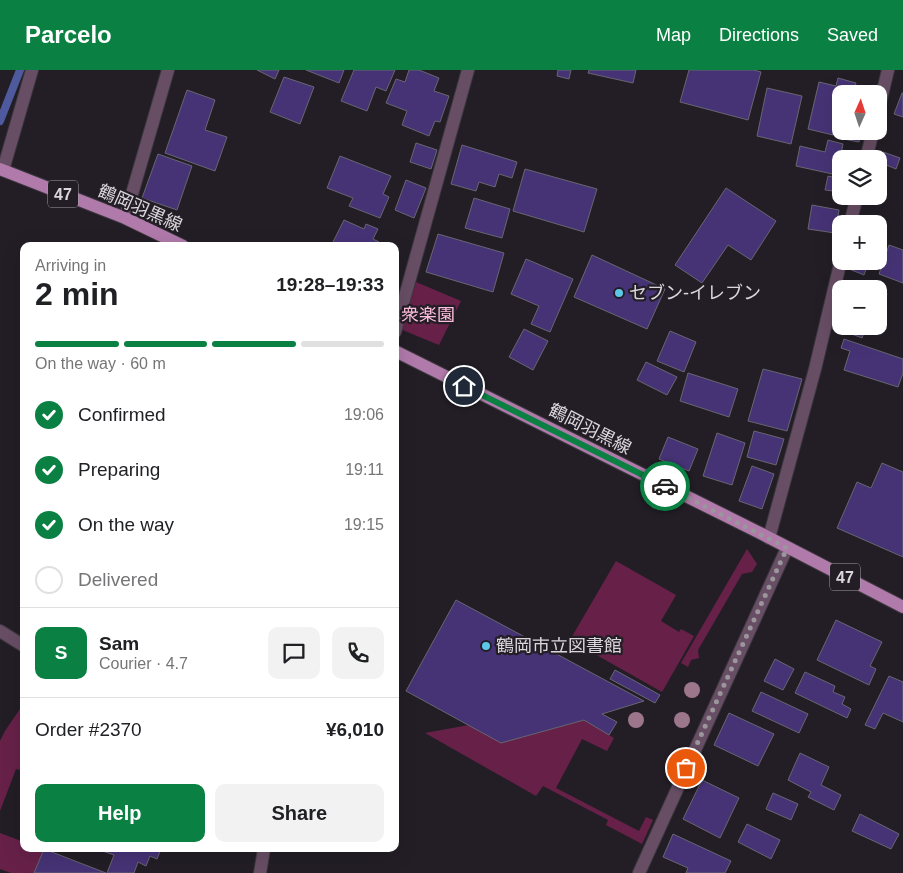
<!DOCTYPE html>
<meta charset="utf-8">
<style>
body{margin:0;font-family:Helvetica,"Noto Sans JP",sans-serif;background:#f2f2f2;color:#202124;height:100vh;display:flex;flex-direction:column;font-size:19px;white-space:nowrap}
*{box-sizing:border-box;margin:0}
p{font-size:16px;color:#757577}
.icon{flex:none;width:28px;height:28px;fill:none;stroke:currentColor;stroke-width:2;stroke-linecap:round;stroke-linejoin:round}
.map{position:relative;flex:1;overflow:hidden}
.sheet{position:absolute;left:20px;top:172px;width:379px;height:610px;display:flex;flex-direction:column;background:#fff;border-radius:10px;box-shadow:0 5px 20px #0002}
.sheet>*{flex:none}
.needle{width:32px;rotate:3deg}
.buttons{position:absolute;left:832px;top:15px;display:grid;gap:10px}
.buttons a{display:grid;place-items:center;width:55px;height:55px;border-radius:10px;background:#fff;box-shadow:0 5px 20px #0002;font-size:25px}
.pin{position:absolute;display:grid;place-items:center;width:42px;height:42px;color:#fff;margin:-21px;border:2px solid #fff;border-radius:50%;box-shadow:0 1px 5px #0007}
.courier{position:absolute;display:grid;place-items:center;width:50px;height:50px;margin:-25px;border:4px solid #0b8043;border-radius:50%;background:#fff;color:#222;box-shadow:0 1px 6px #0007}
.summary em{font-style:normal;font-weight:800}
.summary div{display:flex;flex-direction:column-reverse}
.summary{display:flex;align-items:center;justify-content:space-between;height:85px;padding:0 15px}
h1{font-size:32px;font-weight:800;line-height:38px}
.bar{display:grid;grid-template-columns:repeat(4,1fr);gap:8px 5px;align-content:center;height:60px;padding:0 15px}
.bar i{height:6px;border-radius:4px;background:#e0e0e0}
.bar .on{background:#0b8043}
.bar p{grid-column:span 4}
.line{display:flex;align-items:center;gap:12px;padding:0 15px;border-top:1px solid #e0e0e0}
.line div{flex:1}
.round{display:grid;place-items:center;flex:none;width:52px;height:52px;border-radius:10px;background:#f2f2f2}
ol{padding:0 15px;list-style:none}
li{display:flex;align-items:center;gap:15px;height:55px}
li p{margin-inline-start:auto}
li .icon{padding:5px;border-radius:50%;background:#0b8043;color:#fff;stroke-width:4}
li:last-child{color:#757577}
li i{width:28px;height:28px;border:2px solid #e0e0e0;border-radius:50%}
.primary-button{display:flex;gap:10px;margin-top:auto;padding:10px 15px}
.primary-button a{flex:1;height:58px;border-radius:10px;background:#0b8043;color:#fff;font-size:20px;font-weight:800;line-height:58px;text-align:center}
.primary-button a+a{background:#f2f2f2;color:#202124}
header{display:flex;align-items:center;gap:30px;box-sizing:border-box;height:70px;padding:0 25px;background:#0b8043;color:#fff}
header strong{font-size:24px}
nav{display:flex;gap:28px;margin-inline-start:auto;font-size:18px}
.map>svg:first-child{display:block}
.green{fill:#672149}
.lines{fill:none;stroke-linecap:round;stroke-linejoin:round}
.stream{stroke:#4f599e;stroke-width:8}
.building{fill:#463376;stroke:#686671}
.minor-casing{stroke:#3d383f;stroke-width:14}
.primary-casing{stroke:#3d383f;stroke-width:14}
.minor{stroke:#684e65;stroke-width:12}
.primary{stroke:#b07aaa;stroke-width:12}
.tree{fill:#9c768b}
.done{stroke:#9a969c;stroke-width:5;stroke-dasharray:0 9}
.route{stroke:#0b8043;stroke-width:6}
.poi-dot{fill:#5dc7e8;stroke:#231e26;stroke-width:2}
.labels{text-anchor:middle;stroke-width:4.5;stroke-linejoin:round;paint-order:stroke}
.shield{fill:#231e26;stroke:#a39fa5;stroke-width:1}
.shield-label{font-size:16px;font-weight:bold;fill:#dad6dc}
.street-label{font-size:18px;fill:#dad6dc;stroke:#231e26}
.poi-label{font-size:18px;fill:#dad6dc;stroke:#231e26;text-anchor:start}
.park-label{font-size:18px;fill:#ffbedd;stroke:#231e26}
</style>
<header>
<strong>Parcelo</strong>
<nav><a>Map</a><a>Directions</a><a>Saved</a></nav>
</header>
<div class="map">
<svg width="903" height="803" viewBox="0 0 903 803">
<rect width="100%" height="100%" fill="#231e26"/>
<g class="green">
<polygon points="416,212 461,231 439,275 400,259"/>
<polygon points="747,479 757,494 752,502 742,504 698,580 699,588 691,590 688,597 681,593"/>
<polygon points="616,491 676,525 661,551 679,562 681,559 694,566 662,622 570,570"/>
<polygon points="24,633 24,701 16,699 0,741 0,671 5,661"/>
<polygon points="584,650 614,668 607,681 582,669 556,718 639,761 646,747 653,750 642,774 606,755 608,750 543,716 536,726 425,663 469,655 501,673"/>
<polygon points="0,763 24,772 24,779 44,779 34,803 11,803 0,799"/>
</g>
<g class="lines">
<polyline class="stream" points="0,51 20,0"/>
</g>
<g class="building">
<polygon points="257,0 279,0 275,9"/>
<polygon points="306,0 344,0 339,13"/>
<polygon points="354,0 395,0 386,21 376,17 367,41 341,31"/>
<polygon points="409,0 419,0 439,8 434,21 449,26 440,52 435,51 429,66 402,55 407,41 386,33 396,9 405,12"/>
<polygon points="558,0 571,0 569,9 557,6"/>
<polygon points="589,0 636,0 633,13 588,3"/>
<polygon points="689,0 754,0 761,2 748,50 680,32"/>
<polygon points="284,7 314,17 300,54 270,42"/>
<polygon points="838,8 856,13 853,24 841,24 841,35 840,35 833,65 808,59 819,12 836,16"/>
<polygon points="767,18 802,26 791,74 757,66"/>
<polygon points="187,20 215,30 205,60 227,67 215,101 165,83"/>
<polygon points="902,23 903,23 903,47 894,44"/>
<polygon points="841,54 841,61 861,61 859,72 838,68"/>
<polygon points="828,70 843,74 837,105 796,96 800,76 825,82"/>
<polygon points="416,73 437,80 431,99 410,92"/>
<polygon points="462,75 517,92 512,108 499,104 495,117 479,112 476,121 451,114"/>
<polygon points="883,82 900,88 896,99 879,92"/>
<polygon points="158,84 192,96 177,140 142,128"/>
<polygon points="340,86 391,106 383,124 389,127 380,148 349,136 353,128 327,118"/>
<polygon points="525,99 597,119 584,162 513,141"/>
<polygon points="828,106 841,109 841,122 825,120"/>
<polygon points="406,110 426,118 414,148 395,140"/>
<polygon points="726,118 776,151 751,190 728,175 702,213 675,195"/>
<polygon points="474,128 510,139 502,168 465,158"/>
<polygon points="812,135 839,140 835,163 808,159"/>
<polygon points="344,150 364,159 366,154 378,159 373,169 379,172 377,176 331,176"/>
<polygon points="438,164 504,183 493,222 426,202"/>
<polygon points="889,175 903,180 903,213 879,204"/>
<polygon points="592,185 665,219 647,259 574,227"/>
<polygon points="526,189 573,209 550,262 531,254 539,236 511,224"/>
<polygon points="852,191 869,191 864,205 849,199"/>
<polygon points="879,222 887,224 883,235 879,233"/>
<polygon points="839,243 841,244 841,256 866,256 862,268 834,257"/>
<polygon points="524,259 548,271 533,300 509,287"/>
<polygon points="670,261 696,272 684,302 657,291"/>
<polygon points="844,269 903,289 903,303 898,317 844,300 850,281 841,278"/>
<polygon points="646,292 677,307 667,325 637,310"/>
<polygon points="763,299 802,309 787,361 748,351"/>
<polygon points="688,303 738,319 729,347 680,331"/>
<polygon points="754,361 784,369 776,395 747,387"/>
<polygon points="717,363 745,373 732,415 703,406"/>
<polygon points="668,367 698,379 689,401 659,389"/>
<polygon points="882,393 903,402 903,487 837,458 857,412 871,418"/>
<polygon points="752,396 774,404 762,439 739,431"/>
<polygon points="456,530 644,631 602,644 617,652 609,665 584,650 501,673 406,621"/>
<polygon points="836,550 882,572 870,596 876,599 869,615 817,590"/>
<polygon points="775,589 794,599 783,620 764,611"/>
<polygon points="615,600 660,625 655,633 610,609"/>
<polygon points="805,602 835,616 833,622 845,627 842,634 851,639 847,648 795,623"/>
<polygon points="889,606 903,612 903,652 883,643 875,659 865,655"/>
<polygon points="761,622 808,644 799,663 752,641"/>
<polygon points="729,643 774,664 758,696 714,675"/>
<polygon points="800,683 829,697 821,715 841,725 834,740 808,727 811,722 788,710"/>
<polygon points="702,710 739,728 720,768 683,749"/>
<polygon points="773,723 798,734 791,750 766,739"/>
<polygon points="860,744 899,764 891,779 852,761"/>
<polygon points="747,754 780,770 771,789 738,772"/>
<polygon points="673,764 731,791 725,803 686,803 688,798 663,787"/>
<polygon points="44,779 106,803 34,803"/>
<polygon points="97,779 161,779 157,789 150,786 146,796 138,792 134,803 107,803 114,785"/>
</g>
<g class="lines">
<defs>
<g id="minor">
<polyline points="879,37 888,0"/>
<polyline points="866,89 873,61"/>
<polyline points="3,100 32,0"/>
<polyline points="125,148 168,0"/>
<polyline points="850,154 857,126"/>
<polyline points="395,262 468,0"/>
<polyline points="769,468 815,299 841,190"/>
<polyline points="0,561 24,576"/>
<polyline points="260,803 264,779"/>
<polyline points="639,803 787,478"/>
</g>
<g id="primary">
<polyline points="0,99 125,148 183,176"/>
<polyline points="395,281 758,462 903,537"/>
</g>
</defs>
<use href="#minor" class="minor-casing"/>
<use href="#primary" class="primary-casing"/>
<use href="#minor" class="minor"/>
<use href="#primary" class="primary"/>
</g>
<g class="tree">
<circle cx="692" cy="620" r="8"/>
<circle cx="636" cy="650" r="8"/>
<circle cx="682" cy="650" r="8"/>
</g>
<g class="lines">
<polyline class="done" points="665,416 787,478 686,698"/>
<polyline class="route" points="464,316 665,416"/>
</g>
<g class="poi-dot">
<circle cx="619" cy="223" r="5"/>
<circle cx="486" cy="576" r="5"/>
</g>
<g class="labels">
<g class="shield">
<rect x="48" y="110.5" width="30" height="27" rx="4"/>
<rect x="830" y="493.5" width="30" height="27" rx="4"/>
</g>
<g class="shield-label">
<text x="63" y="130">47</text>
<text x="845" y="513">47</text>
</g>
<g class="street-label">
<text transform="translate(140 138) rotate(24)" y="6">鶴岡羽黒線</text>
<text transform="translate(590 359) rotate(27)" y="6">鶴岡羽黒線</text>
</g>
<g class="poi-label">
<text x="629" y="229">セブン-イレブン</text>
<text x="496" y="582">鶴岡市立図書館</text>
</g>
<g class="park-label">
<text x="428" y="251">衆楽園</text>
</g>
</g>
</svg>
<div class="buttons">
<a><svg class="needle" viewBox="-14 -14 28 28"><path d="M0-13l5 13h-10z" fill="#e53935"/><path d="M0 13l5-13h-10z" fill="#757577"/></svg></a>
<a><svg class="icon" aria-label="layers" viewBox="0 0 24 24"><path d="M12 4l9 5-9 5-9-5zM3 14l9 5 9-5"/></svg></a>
<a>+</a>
<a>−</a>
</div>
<div class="pin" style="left:686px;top:698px;background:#ea580c"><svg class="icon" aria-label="bag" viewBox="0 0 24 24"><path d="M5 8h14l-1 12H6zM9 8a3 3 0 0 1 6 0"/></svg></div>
<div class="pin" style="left:464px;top:316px;background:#1f2937"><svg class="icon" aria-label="home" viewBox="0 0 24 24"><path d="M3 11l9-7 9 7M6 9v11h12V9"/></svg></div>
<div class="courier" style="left:665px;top:416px"><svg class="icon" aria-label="car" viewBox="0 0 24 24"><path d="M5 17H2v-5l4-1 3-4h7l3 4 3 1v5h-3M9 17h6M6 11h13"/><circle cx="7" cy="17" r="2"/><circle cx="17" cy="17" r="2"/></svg></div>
<section class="sheet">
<div class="summary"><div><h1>2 min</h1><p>Arriving in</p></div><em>19:28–19:33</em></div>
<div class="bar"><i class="on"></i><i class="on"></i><i class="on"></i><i></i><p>On the way · 60 m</p></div>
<ol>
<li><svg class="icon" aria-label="check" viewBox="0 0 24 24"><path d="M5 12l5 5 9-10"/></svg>Confirmed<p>19:06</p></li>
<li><svg class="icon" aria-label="check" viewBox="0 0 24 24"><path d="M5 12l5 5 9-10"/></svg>Preparing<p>19:11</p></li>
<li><svg class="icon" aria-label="check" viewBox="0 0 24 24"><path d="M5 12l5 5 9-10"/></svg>On the way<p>19:15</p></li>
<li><i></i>Delivered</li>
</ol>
<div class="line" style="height:90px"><b class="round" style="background:#0b8043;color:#fff">S</b><div><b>Sam</b><p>Courier · 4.7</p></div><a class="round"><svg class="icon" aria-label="chat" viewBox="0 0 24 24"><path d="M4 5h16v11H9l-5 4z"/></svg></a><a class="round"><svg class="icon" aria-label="phone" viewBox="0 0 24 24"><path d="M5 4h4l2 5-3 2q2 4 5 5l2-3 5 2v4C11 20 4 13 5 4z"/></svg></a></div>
<div class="line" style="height:65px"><div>Order #2370</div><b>¥6,010</b></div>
<div class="primary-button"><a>Help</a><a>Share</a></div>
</section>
</div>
